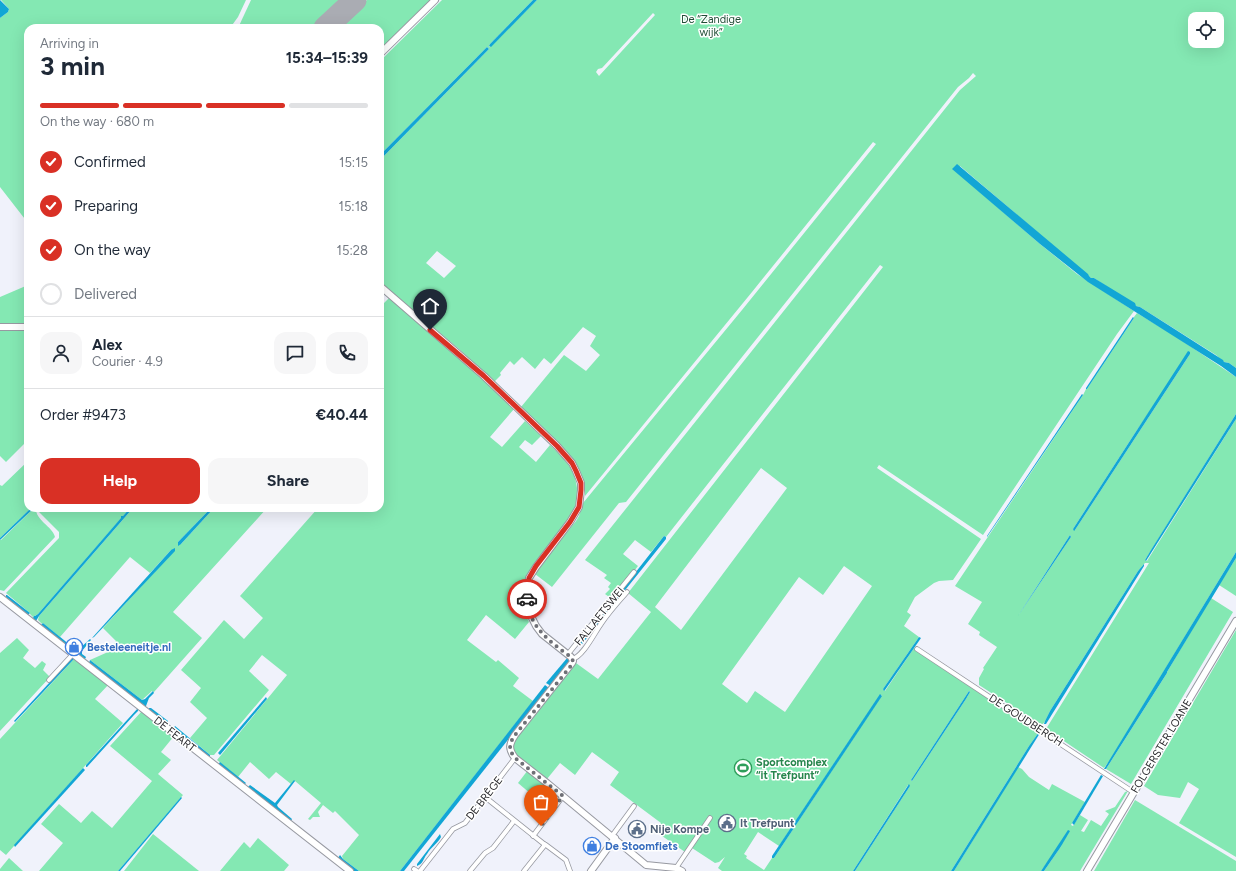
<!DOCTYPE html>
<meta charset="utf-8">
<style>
body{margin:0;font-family:Figtree,sans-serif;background:#f6f6f7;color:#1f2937;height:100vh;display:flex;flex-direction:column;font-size:15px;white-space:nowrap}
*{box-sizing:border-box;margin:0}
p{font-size:13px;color:#747a83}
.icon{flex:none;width:22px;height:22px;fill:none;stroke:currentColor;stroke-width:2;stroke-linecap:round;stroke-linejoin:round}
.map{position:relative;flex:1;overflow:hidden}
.details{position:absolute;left:24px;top:24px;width:360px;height:488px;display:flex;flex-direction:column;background:#fff;border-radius:12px;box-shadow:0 4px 16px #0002}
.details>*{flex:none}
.controls{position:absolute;left:1188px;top:12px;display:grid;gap:8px}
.controls a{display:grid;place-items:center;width:36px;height:36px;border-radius:8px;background:#fff;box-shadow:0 4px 16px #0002;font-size:20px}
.pin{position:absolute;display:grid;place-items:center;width:34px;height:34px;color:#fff;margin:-41px -17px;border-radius:50% 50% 50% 0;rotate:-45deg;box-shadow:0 0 4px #0007}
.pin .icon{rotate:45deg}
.courier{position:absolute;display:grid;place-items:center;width:40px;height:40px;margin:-20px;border:3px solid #d93025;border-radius:50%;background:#fff;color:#222;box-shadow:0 1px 5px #0007}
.headline em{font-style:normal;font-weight:700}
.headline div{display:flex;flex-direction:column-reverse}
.headline{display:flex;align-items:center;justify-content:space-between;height:68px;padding:0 16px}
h1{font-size:26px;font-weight:700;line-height:30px}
.bar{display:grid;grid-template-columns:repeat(4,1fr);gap:6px 4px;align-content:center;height:48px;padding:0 16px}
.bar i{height:5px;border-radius:3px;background:#e0e1e3}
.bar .active{background:#d93025}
.bar p{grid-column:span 4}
.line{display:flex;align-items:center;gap:10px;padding:0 16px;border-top:1px solid #e0e1e3}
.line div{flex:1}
.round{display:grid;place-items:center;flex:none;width:42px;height:42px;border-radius:12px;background:#f6f6f7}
ol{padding:0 16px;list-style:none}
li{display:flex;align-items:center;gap:12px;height:44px}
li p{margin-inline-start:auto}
li .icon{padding:4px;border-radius:50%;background:#d93025;color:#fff;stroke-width:4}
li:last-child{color:#747a83}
li i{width:22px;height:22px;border:2px solid #e0e1e3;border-radius:50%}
.cta{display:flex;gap:8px;margin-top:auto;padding:8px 16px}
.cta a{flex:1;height:46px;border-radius:12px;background:#d93025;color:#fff;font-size:16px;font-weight:700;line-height:46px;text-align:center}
.cta a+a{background:#f6f6f7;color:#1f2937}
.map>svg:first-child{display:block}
.green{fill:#84e8b3;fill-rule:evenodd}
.water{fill:#12a6d5}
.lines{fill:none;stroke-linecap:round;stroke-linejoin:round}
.runway{stroke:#aaacb3;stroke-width:23}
.street-casing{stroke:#9799a1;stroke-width:5.5}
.secondary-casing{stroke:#9799a1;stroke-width:8}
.street{stroke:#fff;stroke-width:4}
.secondary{stroke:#fff;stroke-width:6}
.done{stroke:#6f7076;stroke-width:4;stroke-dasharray:0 7.2}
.route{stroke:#d93025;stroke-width:5}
.labels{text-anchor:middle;stroke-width:3;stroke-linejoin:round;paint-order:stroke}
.park-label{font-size:11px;fill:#214e37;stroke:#fff}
.street-label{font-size:11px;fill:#2a2a2e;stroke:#fff}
.shop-label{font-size:11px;font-weight:bold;fill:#366cbe;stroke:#fff;text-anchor:start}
.leisure-label{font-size:11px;font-weight:bold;fill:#27864d;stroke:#fff;text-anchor:start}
.service-label{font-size:11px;font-weight:bold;fill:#4e5e75;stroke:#fff;text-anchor:start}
</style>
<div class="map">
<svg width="1236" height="871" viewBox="0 0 1236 871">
<rect width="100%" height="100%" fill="#f0f2fb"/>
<g class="green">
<polygon points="1,0 246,0 238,17 230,28 28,28 28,223 0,187 0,18 8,12 9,9"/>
<polygon points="251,0 345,0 315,28 238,28"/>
<polygon points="367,0 434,0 380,52 380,28 342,28 342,24"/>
<path d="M442,0h91l-43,44 -1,2 1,1 47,-47h699v368l-7,-5 -5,-1 -8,-7 -76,-48 -4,-1 -42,-28h-3l-131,-112 -1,8 81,70 37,30 57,37 -17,23 -134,201 -104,-70 -2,3 104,71 -28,41 -14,1 -5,2 -19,14 -8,15 4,3 -7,11 15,11 -36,52 2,2 29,-43 125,84 -10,14 -78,125h-96l55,-85 -2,-1 -55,86h-131l-4,-3 7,-11 -6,5 -4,1 -23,-15 -7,4 -30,-21 6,-8 -51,-38 9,-13 -27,-20 -17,23 -15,-12 -13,16 -28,-22c-5,-5 -7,-8 -5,-15l62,-79 22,16 53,-67 -23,-19 255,-326 -3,-2 -214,272 -2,-1 -13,16 -16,-12 -12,14 15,12 -26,33 -7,-5 5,-5 -2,-2 3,-4 -7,-5 3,-3 -22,-15 375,-470 16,-14 -3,-3 -4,5 -11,9 -332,415 -7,1 -67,84 -17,-13 5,-8 36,-45 3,-5 4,-13 159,-193 134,-166 -3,-2 -121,150 -167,204c0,-14 -4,-25 -12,-37l-52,-52 43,-52 22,16 14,-16 -10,-9 6,-10 -13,-9 -32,37 -7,-6 -9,11 -13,-12 -8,8 -4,-4 -10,12 1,2 -7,7 -35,-33 -79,-66v-23l1,-2 -1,-1v-97l109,-111 -2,-2 -107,108v-94zM653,13l2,2 -56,61 -3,-4 2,-3 4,-1zM1195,19h22v22h-22zM437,251l19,15 -12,12 -18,-15zM761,468l26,20 -106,142 -26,-23zM844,566l28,20 -87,126 -30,-21 -8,12 -25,-19 77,-107 24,18zM969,691l1,1 -4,7 -54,82 -1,-1zM880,695h2l-108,163h-2l-8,12 -18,-12 1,-2 -3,-2 14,-22 21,14z"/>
<polygon points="28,285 28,326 0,326 0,297"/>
<path d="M389,298l69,58 56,53 -24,28 12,10 23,-26 16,15 -9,9 -7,-5 -6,7 17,15 14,-17c6,6 12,11 17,18 6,7 9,16 10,25 5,52 -77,74 -48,134l-14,17 -29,-24 -19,25 29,22 2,-2 21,18 -6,8 20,15 -133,170h-41l-16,-12 -1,-3 17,-21 -24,-24 -2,2 -10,-8 -5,7 2,5h-7l-3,3 -2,-1 13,-16 -26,-22 -4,3 -15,-12 -7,7 -19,-17 -12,15 -21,-17 70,-85 -25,-20 -13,16 20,19 -55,65h-4l-20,-17 17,-20 -17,-16 11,-14 -20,-18 43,-50 20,19 19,-21 -23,-22 78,-88h62v-201z"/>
<path d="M1137,313l38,23 61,41v37l-91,146 2,1 89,-142v133l-126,208 -6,8 -58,-39 103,-166h-4l-7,8 -88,140 -6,12 -3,2 -62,-40v-7l5,-9 -1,-1 14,-21 -18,-12 1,-3 -12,-8 14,-22 -27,-16 128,-191 3,-6h1l47,-71v-1zM1190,352v2l-115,176 -2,-1 64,-99zM1070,535l1,2 -53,79z"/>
<polygon points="0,330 28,330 28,440 6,462 0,456"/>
<polygon points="28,461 28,508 31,508 0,538 0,485 2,486"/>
<path d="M34,508h2c-1,12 16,18 19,29l-51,54 -4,-1v-50h1z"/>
<polygon points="39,508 130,508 38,614 33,617 30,614 30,613 6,593 59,538 59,532 39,512"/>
<polygon points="133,508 211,508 178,542 181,544 214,508 267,508 173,612 202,638 154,692 152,691 142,700 90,660 108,652 116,641 103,628 175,550 171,550 150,573 130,557 60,637 43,623 42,624 38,620 39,616"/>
<polygon points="1236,558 1236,596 1219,585"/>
<polygon points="1211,598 1233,612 1131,784 1106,769 1167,673 1167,672"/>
<polygon points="1236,630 1236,857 1179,823 1199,789 1188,782 1180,798 1158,795 1144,786"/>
<polygon points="17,638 29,650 23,658 35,668 42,661 46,664 43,670 50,677 0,731 0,653"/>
<polygon points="75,658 109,684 95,699 123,723 6,855 0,850 0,739"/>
<polygon points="142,711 174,736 161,752 171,760 158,774 183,795 118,871 39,871 63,843 41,824 59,804 81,823 92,811 112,828 152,781 110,746"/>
<polygon points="1018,767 1022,769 1029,777 1049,790 1052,784 1085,802 1071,825 1073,826 1080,815 1088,820 1081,831 1084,832 1091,820 1101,826 1109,814 1105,811 1115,807 1125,792 1128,791 1080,871 1044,871 1062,845 1052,856 1041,871 954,871"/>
<polygon points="528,770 548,787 538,800 518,783"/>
<polygon points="1135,800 1236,861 1236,871 1094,871"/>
<polygon points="153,834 199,871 124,871"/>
<polygon points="258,838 289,865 284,871 220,871 244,842 250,848"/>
<polygon points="9,858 23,871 0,871 0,869"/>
</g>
<g class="water">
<polygon points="0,0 9,9 8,12 0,18"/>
<polygon points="533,0 537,0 491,47 489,46 490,44"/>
<polygon points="487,47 489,49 380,160 380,155"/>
<polygon points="957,164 1088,274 1089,276 1091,278 1094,278 1135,303 1136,306 1140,307 1223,360 1224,362 1229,363 1236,368 1236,377 1221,366 1088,282 1040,244 952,169"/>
<polygon points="1133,317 1134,318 1087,389 1086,389 1086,388"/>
<polygon points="1188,351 1190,352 1190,354 1075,530 1074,531 1073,529"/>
<polygon points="1082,394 1083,395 987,537 987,536"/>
<polygon points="1236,414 1236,419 1146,561 1145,560 1151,550"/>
<polygon points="31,508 34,508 0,540 0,538"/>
<polygon points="130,508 133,508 39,616 36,621 33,618 34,616 35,616 38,614 121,518 121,516 123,516"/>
<polygon points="211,508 214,508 181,544 178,546 178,542"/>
<polygon points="1070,535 1071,537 1018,616"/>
<polygon points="664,536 666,537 666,539 582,644 580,643 585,637"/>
<polygon points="175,548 175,551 94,637 92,638 171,550"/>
<polygon points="1236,552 1236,558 1167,672 1167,673 1106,769 1104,769"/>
<polygon points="1144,564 1144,566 1046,724 1044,724 1045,721 1050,711 1138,571"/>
<polygon points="6,595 7,595 30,613 28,615 6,597"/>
<polygon points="43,623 70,645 70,647 69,647 41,625"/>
<polygon points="919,637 921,638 885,690 884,691 883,689"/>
<polygon points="90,639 91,640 82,651 82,654 86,657 85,659 84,659 74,650 74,649 79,649"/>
<polygon points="73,657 74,659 15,722 14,721"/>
<polygon points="568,657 570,662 551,686 546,683"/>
<polygon points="90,660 142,700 145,699 153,691 154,693 149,698 146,706 145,706 89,663"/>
<polygon points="545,685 549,688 404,871 400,871"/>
<polygon points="969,691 970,692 966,699 912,781 911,780"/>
<polygon points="880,694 882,696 774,858 772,858 772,856"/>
<polygon points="266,697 267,699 220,755 218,753"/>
<polygon points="138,708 138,711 134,715 87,767 86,767 86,765"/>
<polygon points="149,708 151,708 168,721 168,723 167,724 149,710"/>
<polygon points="175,726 210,755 210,756 208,756 173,729"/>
<polygon points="1039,732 1040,733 954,871 951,871 1029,746"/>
<polygon points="220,762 246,783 244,785 218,765"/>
<polygon points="83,768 85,770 15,847 14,845"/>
<polygon points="1101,775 1103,776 1074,825 1072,823"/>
<polygon points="294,780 295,781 277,805 278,807 292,819 291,821 248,787 250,785 275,803"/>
<polygon points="909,784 910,786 855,871 853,871"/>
<polygon points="181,797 182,798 120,871 118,871"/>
<polygon points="1068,830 1070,831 1060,848 1044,871 1041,871"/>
<path d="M440,834l1,3c-3,6 -10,10 -14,17 -4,5 -4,10 -10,12v-2z"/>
<polygon points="340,855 343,859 359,871 354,871 338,858"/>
</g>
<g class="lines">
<polyline class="runway" points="325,28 355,0"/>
<defs>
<g id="street">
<polyline points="917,649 1133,792"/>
<polyline points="568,654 634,572"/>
<path d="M572,659c11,-2 23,-27 29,-35 8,-12 17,-22 26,-32"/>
<polyline points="49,680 73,654"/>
<polyline points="485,797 544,844 546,845 566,860 570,871"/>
<polyline points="533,836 563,796"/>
<polyline points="612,836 634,806"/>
<polyline points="676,868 710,818"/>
<polyline points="414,869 417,871"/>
<polyline points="420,871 453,829 465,823 515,758"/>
<polyline points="470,871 485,853 493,848 514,821"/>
<polyline points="524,871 544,846 544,844"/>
</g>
<g id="secondary">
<polyline points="380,54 435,0"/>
<path d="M380,286l104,90 73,70 15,17 4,8 5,12v7l-2,17 -9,15 -34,45 -7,11 -2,16 1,16 8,16 6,8 29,23 2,4 -1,2 -57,72c-6,9 -7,14 0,23l32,25 99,82 30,3 6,3"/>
<polyline points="0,327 28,327"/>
<polyline points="0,597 350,871"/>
<polyline points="591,871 615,838"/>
<polyline points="1087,871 1236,621"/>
</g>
</defs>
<use href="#street" class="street-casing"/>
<use href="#secondary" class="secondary-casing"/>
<use href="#street" class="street"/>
<use href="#secondary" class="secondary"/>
</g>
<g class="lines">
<path class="done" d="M527,599c2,28 23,43 44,58l2,4 -3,6 -55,68c-6,9 -7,14 0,23l48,38 -22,30"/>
<polyline class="route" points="430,330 484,376 557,446 572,463 576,471 581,483 581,490 579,507 570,522 536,566 529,578 527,599"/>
</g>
<defs>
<symbol id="shop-ring" viewBox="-11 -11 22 22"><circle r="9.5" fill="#fff" stroke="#3f7fe0" stroke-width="1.5"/><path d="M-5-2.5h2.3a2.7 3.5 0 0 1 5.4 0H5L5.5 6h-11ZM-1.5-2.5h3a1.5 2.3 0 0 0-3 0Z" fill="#3f7fe0"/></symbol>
<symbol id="stadium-ring" viewBox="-11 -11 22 22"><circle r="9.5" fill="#fff" stroke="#2e9e5b" stroke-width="1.5"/><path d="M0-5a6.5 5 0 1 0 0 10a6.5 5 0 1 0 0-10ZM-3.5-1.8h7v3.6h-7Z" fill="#2e9e5b"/></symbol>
<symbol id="civic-ring" viewBox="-11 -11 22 22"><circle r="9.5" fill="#fff" stroke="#5c6f8a" stroke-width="1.5"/><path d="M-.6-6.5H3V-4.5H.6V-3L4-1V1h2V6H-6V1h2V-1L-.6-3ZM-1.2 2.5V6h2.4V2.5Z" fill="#5c6f8a"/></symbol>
</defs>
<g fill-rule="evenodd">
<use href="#shop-ring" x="64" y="637" width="20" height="20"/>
<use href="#stadium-ring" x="733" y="758" width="20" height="20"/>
<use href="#civic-ring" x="717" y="813" width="20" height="20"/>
<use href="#civic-ring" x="627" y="819" width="20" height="20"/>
<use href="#shop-ring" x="582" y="836" width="20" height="20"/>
</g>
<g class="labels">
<g class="park-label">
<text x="711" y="23">De “Zandige<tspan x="711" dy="13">wijk”</tspan></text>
</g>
<g class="street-label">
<text transform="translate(599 616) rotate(-51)" y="4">FALLAETSWEI</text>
<text transform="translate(1026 720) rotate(33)" y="4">DE GOUDBERCH</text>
<text transform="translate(175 734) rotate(38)" y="4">DE FEART</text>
<text transform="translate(1161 746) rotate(-59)" y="4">FOLGERSTER LOANE</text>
<text transform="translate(484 798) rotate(-52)" y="4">DE BRÊGE</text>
</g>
<g class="shop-label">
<text x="87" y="651">Besteleeneitje.nl</text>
<text x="605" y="850">De Stoomfiets</text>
</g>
<g class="leisure-label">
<text x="756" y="766">Sportcomplex<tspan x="756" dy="13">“it Trefpunt”</tspan></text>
</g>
<g class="service-label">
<text x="740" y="827">It Trefpunt</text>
<text x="650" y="833">Nije Kompe</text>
</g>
</g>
</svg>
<div class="controls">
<a><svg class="icon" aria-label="locate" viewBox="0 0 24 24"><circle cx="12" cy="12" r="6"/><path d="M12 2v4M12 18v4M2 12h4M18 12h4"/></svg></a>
</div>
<div class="pin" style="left:541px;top:826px;background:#ea580c"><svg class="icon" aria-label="bag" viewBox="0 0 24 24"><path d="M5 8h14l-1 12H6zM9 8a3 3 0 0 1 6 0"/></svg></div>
<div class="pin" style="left:430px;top:330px;background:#1f2937"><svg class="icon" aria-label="home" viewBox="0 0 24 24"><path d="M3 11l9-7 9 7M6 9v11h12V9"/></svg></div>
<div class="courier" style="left:527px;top:599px"><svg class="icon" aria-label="car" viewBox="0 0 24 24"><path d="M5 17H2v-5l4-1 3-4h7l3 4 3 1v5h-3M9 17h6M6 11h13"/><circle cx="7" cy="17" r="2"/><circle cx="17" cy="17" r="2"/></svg></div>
<section class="details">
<div class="headline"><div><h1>3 min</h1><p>Arriving in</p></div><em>15:34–15:39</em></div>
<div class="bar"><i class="active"></i><i class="active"></i><i class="active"></i><i></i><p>On the way · 680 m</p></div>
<ol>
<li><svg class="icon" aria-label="check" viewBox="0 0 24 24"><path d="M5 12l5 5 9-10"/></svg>Confirmed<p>15:15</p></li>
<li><svg class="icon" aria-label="check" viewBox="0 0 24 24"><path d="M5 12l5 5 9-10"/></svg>Preparing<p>15:18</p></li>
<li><svg class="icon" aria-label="check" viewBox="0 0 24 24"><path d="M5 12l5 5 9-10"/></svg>On the way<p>15:28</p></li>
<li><i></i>Delivered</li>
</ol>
<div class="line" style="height:72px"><a class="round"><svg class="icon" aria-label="person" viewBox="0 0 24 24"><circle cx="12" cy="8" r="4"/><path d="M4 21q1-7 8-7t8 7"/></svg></a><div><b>Alex</b><p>Courier · 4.9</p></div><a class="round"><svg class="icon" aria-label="chat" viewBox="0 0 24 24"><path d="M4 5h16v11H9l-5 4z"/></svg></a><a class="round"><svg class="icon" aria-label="phone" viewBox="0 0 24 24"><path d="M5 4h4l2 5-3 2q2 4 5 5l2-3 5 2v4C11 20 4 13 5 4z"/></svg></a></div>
<div class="line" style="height:52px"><div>Order #9473</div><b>€40.44</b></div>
<div class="cta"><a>Help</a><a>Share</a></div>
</section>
</div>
